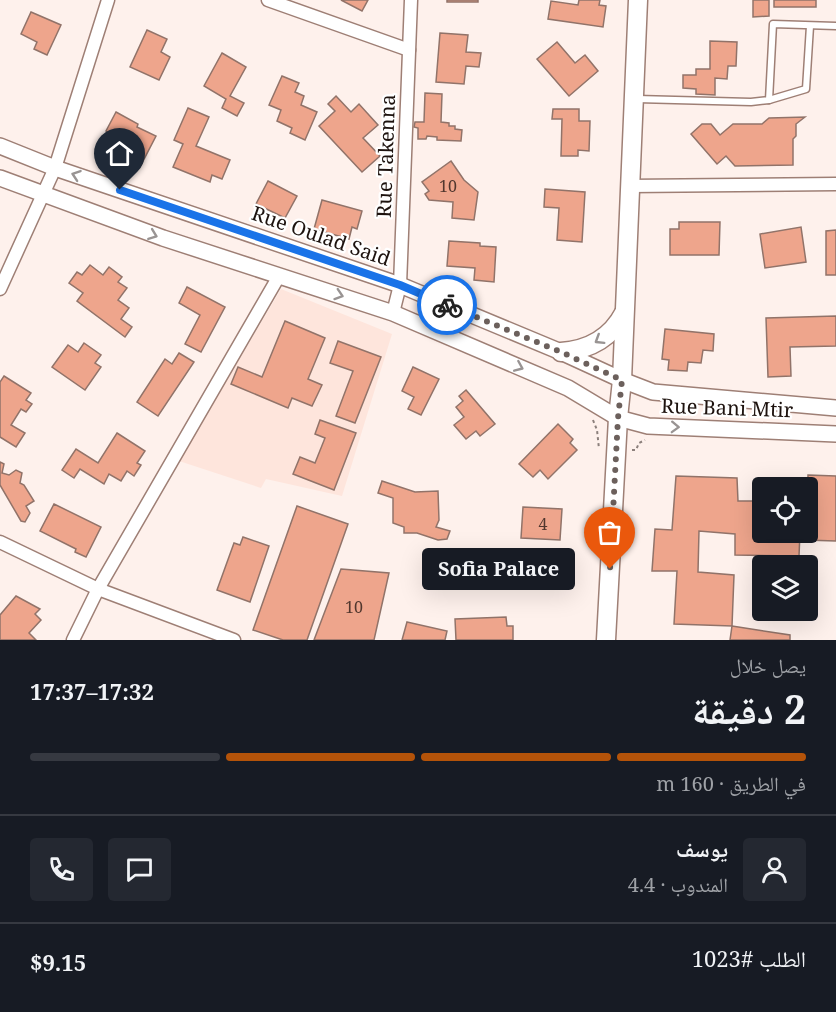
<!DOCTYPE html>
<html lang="ar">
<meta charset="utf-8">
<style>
body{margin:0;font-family:"Noto Serif","Noto Naskh Arabic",serif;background:#242831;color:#f1f3f6;direction:rtl;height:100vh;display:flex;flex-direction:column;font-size:22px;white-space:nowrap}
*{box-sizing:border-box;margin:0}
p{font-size:20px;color:#9ea1a6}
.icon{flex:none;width:33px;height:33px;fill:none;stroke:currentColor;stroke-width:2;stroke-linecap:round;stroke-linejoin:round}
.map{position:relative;height:640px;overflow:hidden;direction:ltr}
.details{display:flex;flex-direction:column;background:#171b24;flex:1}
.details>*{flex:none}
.fabs{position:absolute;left:752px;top:477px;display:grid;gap:12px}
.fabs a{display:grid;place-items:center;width:66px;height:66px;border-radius:6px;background:#171b24;box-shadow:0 6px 24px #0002;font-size:30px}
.pin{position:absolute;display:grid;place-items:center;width:51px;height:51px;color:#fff;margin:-62px -26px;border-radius:50% 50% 50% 0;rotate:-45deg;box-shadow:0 0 6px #0007}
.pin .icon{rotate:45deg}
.courier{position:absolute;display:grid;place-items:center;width:60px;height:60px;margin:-30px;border:4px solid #1a73e8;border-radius:50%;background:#fff;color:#222;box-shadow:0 2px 8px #0007}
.bubble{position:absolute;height:42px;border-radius:6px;background:#171b24;box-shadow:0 6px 24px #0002;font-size:20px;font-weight:700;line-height:42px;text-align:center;direction:rtl}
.overview em{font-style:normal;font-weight:700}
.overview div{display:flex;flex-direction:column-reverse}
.overview{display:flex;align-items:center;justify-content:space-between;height:102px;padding:0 30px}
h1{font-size:39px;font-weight:700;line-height:45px}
.bar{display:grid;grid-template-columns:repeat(4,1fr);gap:9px 6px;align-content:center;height:72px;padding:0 30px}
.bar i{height:8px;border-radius:4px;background:#363941}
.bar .on{background:#b45309}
.bar p{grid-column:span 4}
.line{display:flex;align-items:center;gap:15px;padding:0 30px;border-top:2px solid #363941}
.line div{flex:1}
.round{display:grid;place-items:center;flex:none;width:63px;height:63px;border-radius:6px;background:#242831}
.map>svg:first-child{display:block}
.built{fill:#fee5dc}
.building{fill:#eea58c;stroke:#917369;stroke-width:1.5}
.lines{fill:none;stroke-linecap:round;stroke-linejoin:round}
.service-casing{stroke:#9e7f75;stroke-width:9}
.minor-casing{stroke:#9e7f75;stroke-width:15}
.tertiary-casing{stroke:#9e7f75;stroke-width:18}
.secondary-casing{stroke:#9e7f75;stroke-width:21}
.path{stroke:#8c807c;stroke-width:2;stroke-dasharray:3 3;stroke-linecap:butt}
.service{stroke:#fff;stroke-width:6}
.minor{stroke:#fff;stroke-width:12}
.tertiary{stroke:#fff;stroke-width:15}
.secondary{stroke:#fff;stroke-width:18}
.oneway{stroke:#999493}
.done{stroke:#6c605c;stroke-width:6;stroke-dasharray:0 10.8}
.route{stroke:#1a73e8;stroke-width:8}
.labels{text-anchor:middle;stroke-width:4.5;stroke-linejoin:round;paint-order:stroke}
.number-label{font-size:16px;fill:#51372e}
.street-label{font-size:20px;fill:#1d120e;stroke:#fff}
</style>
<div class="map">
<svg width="836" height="640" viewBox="0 0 836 640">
<rect width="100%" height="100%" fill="#fef1ec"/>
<polygon class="built" points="281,289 392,334 342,496 266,479 261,488 179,461"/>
<g class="building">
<polygon points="341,0 368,0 362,11"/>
<rect x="447" y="0" width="31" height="2"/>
<polygon points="579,0 600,0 599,5 606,6 603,27 548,19 551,1 578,5"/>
<polygon points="753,0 769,0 769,16 753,17"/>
<rect x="774" y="0" width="42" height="7"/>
<polygon points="31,12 61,25 47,55 34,49 37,42 21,34"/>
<polygon points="147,30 167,39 161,52 170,57 159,80 130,67"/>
<polygon points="440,33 468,35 466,52 481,53 479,67 466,66 464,84 436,82"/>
<polygon points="710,41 737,42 736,66 728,66 727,79 715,78 715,95 696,94 696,89 683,88 683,75 696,75 696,69 710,69"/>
<polygon points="557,42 575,63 585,55 598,71 569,96 537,59"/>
<polygon points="222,53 246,67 230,96 244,103 237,116 222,108 226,99 204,86"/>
<polygon points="282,76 299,83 295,92 304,96 301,105 317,112 305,140 290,133 292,128 277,121 281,110 269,105"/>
<polygon points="425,93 442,94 441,122 449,123 449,126 455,126 455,129 462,130 461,141 437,140 437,137 427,136 426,139 418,139 418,128 414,127 415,122 424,122"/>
<polygon points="336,96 351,112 359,104 378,125 363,138 380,156 362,172 319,126 335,111 328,104"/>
<polygon points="188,108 209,117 196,146 230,160 222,179 212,175 210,182 173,167 183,144 174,140"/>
<polygon points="553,109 579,109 579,121 590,121 589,151 578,150 578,156 561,156 562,119 552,119"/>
<polygon points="116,112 138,124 137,127 156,136 141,165 106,147 112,135 106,131"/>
<polygon points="805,117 796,124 796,136 793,139 793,165 735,166 726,156 717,164 691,134 702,124 711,124 720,135 733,124 762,124 769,118"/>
<polygon points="451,161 464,180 478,192 474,220 452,218 453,202 429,200 425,194 429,191 422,182"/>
<polygon points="268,181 297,196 285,218 256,204"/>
<polygon points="545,189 585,192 582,242 557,240 559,208 544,207"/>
<polygon points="322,200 362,211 357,229 352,227 349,239 314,229"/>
<polygon points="679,222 720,222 719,255 670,255 670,229 679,229"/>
<polygon points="801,227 806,262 765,268 760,234"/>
<polygon points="836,230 836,275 826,275 826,231"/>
<polygon points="449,241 480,243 480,246 496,247 494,282 474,280 475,268 447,266"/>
<polygon points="90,265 103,275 109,267 122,277 118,282 127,288 118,300 129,308 121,319 132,327 125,337 77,301 83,293 69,283 77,272 82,275"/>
<polygon points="187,287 225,307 201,352 185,344 200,315 179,303"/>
<polygon points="836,316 836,346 790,347 791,376 768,377 766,318"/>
<polygon points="285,321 325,338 308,379 322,385 312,406 292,398 288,408 231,384 238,367 262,377"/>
<polygon points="665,329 714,334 713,351 703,350 701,363 688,362 687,371 668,370 669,360 662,359"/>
<polygon points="338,341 381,357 355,423 336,416 353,371 330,363"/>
<polygon points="84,343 101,355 95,363 101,367 85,390 52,367 68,345 78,352"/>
<polygon points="179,353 194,362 158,416 137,402 165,359 172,364"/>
<polygon points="413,367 439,379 421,415 408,409 414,397 402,391"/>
<polygon points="4,376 31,393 26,400 32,404 26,412 21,409 11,425 25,433 16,447 0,437 0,382"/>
<polygon points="466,390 495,424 480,436 476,431 466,439 454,425 464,417 456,407 463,401 459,396"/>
<polygon points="320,420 356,433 334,490 293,474 300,457 315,463 325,438 315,434"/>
<polygon points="558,424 573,439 570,443 577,450 548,479 540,470 533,477 519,464"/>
<polygon points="117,433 145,451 137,463 141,465 134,476 127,471 121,481 109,474 104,484 80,469 74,478 62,470 76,449 98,463"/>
<polygon points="0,462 4,464 2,473 9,475 16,470 22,473 20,483 24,485 34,501 26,506 30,513 25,522 21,521 0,485"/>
<polygon points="808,475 836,476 836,541 805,540 805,532 807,532"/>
<polygon points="676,476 737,478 738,501 762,501 762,532 800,532 799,556 735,555 735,534 699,531 698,572 734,575 732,626 674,624 677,571 652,571 655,529 672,530"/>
<polygon points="382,481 415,492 438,491 439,520 436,527 450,531 447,539 438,540 417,533 404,533 404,527 393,523 393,498 378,493"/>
<polygon points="54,504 101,527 86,557 75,552 76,549 40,531"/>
<polygon points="297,506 348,524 307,640 283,640 253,630"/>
<polygon points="523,507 562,509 560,540 521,538"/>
<polygon points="243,537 269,546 250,602 217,590 234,543 240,545"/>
<polygon points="341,569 389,573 374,640 314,640"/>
<polygon points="16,596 40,609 35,614 41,620 29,633 36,640 0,640 0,615"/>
<polygon points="506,617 507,626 513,626 513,640 456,640 455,619"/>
<polygon points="407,622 447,631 445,640 402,640"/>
<polygon points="732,626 790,635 790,640 730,640"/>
</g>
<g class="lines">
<defs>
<g id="service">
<polyline points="637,99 751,102 769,100 773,24 836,26"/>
<polyline points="769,100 806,89 810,26"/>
</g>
<g id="minor">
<polyline points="268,0 409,50"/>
<polyline points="629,186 836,184"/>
<polyline points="0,289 55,168 108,0"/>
<polyline points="393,313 400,285 411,0"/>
<polyline points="0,542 98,589 234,640"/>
<polyline points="73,640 98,589 279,276"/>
</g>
<g id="tertiary">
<polyline points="0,146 55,168 400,285 561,352 622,380 653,392 836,408"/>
<polyline points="0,178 163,238 393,313 568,388 618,418 648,426 836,434"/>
</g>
<g id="secondary">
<path d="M561,352c28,-2 50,-14 63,-39"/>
<polyline points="606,640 618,418 622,380 638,0"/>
</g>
</defs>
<use href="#service" class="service-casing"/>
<use href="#minor" class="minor-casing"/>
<use href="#tertiary" class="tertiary-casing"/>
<use href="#secondary" class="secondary-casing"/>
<g class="path">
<polyline points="593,420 597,430 599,449"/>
<polyline points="632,450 636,450 639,443 645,440"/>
</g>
<use href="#service" class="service"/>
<use href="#minor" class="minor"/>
<use href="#tertiary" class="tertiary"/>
<use href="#secondary" class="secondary"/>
</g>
<defs><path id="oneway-chevron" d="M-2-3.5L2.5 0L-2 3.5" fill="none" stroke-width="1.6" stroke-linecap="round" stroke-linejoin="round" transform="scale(1.5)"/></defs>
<g class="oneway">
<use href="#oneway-chevron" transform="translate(76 175) rotate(-161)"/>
<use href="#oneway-chevron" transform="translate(153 235) rotate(21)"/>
<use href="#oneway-chevron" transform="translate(339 295) rotate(18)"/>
<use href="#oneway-chevron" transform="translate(599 340) rotate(148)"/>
<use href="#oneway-chevron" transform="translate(519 367) rotate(23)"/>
<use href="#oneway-chevron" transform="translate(675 427) rotate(2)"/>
</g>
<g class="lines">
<polyline class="done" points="447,305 561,352 622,380 618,418 610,569"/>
<polyline class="route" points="120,190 400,285 447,305"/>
</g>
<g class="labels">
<g class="number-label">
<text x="448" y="192">10</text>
<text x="543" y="530">4</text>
<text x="354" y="613">10</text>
</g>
<g class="street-label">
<text transform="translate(386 156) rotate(-88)" y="7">Rue Takenna</text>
<text transform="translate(321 236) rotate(19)" y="7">Rue Oulad Said</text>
<text transform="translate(727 408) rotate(2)" y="7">Rue Bani Mtir</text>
</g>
</g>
</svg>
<div class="fabs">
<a><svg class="icon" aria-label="locate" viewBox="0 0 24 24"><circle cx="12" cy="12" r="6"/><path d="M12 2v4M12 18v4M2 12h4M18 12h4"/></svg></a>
<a><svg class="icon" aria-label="layers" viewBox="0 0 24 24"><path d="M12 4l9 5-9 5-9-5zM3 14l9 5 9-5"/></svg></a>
</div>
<div class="pin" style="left:610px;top:569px;background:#ea580c"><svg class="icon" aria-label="bag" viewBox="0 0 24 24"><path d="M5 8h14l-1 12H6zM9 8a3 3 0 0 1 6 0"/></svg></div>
<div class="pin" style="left:120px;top:190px;background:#1f2937"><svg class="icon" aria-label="home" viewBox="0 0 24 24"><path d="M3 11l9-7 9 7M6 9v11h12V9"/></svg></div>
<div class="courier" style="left:447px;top:305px"><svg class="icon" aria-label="bike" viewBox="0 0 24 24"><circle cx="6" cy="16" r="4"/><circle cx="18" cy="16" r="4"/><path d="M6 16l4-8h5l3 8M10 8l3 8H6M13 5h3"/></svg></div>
<div class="bubble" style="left:422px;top:548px;width:153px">Sofia Palace</div>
</div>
<section class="details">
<div class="overview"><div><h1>2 دقيقة</h1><p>يصل خلال</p></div><em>17:32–17:37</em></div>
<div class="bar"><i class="on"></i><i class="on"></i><i class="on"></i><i></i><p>في الطريق · 160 m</p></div>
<div class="line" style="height:108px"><a class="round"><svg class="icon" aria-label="person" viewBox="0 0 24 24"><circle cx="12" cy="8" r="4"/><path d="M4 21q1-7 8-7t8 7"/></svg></a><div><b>يوسف</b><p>المندوب · 4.4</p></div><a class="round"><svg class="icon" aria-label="chat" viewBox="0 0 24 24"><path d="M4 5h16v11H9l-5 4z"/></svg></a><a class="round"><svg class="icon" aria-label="phone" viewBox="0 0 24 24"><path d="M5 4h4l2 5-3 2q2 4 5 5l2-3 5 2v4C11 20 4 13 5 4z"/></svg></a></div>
<div class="line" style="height:78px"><div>الطلب #1023</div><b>$9.15</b></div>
</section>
